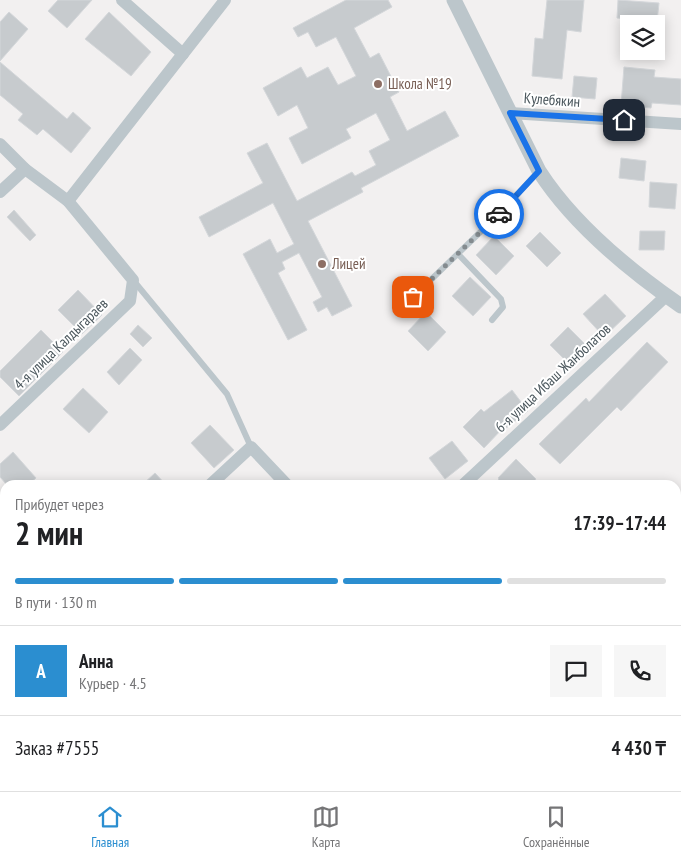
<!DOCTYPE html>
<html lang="ru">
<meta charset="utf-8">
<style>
body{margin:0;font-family:"PT Sans Narrow",sans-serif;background:#f6f6f6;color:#202124;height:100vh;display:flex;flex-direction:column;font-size:19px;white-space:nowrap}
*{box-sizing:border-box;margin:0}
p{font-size:16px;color:#757577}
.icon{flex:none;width:28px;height:28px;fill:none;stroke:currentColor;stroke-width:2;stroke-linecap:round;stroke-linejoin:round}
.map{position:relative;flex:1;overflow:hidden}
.sheet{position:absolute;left:0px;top:480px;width:681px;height:311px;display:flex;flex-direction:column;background:#fff;border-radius:15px 15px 0 0;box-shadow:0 2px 12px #0003}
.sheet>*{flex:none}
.controls{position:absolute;left:620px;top:15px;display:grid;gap:10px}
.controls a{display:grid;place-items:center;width:45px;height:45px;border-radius:0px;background:#fff;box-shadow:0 2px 12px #0003;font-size:25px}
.pin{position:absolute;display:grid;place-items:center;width:42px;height:42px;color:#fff;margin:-21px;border-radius:10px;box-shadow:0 2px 8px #0006}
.courier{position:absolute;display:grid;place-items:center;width:50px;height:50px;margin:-25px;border:4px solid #1a73e8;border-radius:50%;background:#fff;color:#222;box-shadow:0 1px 6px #0007}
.headline em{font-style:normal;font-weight:700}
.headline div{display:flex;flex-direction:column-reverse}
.headline{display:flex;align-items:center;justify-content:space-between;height:85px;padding:0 15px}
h1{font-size:32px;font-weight:700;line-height:38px}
.bar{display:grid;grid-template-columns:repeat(4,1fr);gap:8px 5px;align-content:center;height:60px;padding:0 15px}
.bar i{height:6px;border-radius:4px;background:#e0e0e0}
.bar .on{background:#2b8ed0}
.bar p{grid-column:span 4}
.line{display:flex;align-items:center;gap:12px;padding:0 15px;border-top:1px solid #e0e0e0}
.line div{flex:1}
.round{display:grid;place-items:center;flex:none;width:52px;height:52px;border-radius:0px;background:#f6f6f6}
.menu{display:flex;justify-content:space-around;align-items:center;height:70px;border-top:1px solid #e0e0e0;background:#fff;font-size:14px;color:#757577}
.menu a{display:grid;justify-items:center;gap:2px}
.menu .on{color:#2b8ed0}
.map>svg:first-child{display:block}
.building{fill:#c7cbce;stroke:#d4d7da}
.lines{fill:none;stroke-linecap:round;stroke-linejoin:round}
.service{stroke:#bcc6cb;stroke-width:6}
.minor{stroke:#bcc6cb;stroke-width:12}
.tertiary{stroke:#bcc6cb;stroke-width:15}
.done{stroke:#848b8f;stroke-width:5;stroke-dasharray:0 9}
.route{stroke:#1a73e8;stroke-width:6}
.education-dot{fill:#8d6e63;stroke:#fff;stroke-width:2}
.labels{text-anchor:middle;stroke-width:4;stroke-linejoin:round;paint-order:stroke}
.education-label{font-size:15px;fill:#785e54;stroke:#fff;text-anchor:start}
.street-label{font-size:15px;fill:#49555b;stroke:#fff}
</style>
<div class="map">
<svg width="681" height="791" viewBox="0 0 681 791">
<rect width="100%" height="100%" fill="#f2f0f0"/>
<g class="building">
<polygon points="58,0 92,0 67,28 48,11"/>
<polygon points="346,0 388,0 392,7 354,28 370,58 379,53 399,92 390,97 407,131 445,111 459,136 361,188 363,192 308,221 352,306 332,316 327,307 318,312 313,302 322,297 299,253 282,262 285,269 278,273 307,330 288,340 243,254 270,239 277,253 294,244 273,203 209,237 199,217 263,183 247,153 267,143 297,201 352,172 355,176 376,165 369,151 390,140 376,113 346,129 351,138 302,164 289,138 308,128 297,105 278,116 263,88 301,67 307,78 328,67 338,85 356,76 336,37 316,47 308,32 298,37 293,28"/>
<polygon points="547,0 584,0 581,32 567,30 562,79 532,76 535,38 543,39"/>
<polygon points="618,0 659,3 657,22 617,18"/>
<polygon points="9,12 28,29 0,61 0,22"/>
<polygon points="109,12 151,52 131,76 85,39"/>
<polygon points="0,62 67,119 73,112 91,128 71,153 43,129 37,135 18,120 23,114 0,95"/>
<polygon points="624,67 655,70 654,77 681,79 681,105 652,103 651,108 621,105"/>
<polygon points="574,76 597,78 595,99 572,97"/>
<polygon points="621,158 646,161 644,181 619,178"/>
<polygon points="650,182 677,184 675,209 649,207"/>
<polygon points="14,210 36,235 30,241 7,217"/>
<polygon points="640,231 665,231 664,250 639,250"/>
<polygon points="540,232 561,253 547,267 526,246"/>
<polygon points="494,236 514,256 496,275 476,255"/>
<polygon points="470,277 491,297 473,316 452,296"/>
<polygon points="78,290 102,315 82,334 58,310"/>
<polygon points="605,294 626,316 604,337 583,314"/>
<polygon points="426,312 446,332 428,351 408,331"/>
<polygon points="138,325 152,338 143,347 130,334"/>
<polygon points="568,327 588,347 570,365 550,345"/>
<polygon points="41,330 63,352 19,396 0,377 0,371"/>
<polygon points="647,342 668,362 621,411 617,407 560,464 539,444 586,398 589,402"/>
<polygon points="130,348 142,360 119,385 107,372"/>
<polygon points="83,388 108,412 89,433 63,409"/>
<polygon points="512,390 528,411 505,429 504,427 484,448 463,427 481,409 484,412"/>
<polygon points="210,425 234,450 214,468 191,443"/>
<polygon points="452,441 468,461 445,479 429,458"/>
<polygon points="13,452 36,478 28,485 7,485 0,477 0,464"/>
<polygon points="516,459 536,479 531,485 494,485 499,479 498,478"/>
<polygon points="155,473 166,485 142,485"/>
</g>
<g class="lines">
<g class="service">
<polyline points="458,254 501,299 503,307 492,320"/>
<polyline points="133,280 227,394 251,447"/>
<polyline points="413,297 498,215 538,172"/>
</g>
<g class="minor">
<polyline points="122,0 183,54"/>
<polyline points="510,113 681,124"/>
<polyline points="0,144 25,169 68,201 133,280 130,301 0,425"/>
<polyline points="0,192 25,169"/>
<polyline points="68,201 225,0"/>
<polyline points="210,485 251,447 287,485"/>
<polyline points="463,485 666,296"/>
<polyline points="676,521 681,517"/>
<polyline points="0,677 5,673"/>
<polyline points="676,759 681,754"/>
<polyline points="588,786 593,791"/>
<polyline points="136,791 141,786"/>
<polyline points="391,791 396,786"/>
<polyline points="643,791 648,786"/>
</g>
<path class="tertiary" d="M454,0l85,171c34,53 90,99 142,135"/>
</g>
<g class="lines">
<polyline class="done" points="413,297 499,214"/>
<polyline class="route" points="499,214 539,171 510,113 624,120"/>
</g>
<g class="education-dot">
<circle cx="378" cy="84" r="5"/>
<circle cx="322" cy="264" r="5"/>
</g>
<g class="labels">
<g class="education-label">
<text x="388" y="89">Школа №19</text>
<text x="332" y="269">Лицей</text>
</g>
<g class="street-label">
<text transform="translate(552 100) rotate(4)" y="5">Кулебякин</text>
<text transform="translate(61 344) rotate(-44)" y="5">4-я улица Калдыгараев</text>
<text transform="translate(553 378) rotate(-43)" y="5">6-я улица Ибаш Жанболатов</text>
</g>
</g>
</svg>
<div class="controls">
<a><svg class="icon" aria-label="layers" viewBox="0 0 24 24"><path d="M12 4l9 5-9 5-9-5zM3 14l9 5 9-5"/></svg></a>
</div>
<div class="pin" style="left:413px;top:297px;background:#ea580c"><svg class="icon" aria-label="bag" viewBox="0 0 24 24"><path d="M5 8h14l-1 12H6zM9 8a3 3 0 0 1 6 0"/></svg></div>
<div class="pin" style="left:624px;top:120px;background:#1f2937"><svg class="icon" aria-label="home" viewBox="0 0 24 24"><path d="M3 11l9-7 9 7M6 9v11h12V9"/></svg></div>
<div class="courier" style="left:499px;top:214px"><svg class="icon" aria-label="car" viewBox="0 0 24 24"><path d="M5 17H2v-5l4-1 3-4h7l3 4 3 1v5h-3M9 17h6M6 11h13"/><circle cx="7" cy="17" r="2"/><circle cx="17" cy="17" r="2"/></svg></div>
<section class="sheet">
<div class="headline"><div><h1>2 мин</h1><p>Прибудет через</p></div><em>17:39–17:44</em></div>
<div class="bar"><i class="on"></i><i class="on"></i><i class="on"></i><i></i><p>В пути · 130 m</p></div>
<div class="line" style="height:90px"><b class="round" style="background:#2b8ed0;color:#fff">А</b><div><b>Анна</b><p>Курьер · 4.5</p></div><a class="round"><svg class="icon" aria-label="chat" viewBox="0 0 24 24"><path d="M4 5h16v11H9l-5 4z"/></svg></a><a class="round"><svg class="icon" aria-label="phone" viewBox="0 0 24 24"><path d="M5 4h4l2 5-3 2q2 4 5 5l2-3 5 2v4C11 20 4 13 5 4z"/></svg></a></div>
<div class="line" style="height:65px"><div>Заказ #7555</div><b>4 430 ₸</b></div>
</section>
</div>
<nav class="menu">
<a class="on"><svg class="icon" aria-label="home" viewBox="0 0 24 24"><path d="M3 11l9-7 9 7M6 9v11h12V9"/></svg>Главная</a>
<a><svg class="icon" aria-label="map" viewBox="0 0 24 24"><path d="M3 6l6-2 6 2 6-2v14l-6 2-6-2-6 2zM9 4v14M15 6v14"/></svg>Карта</a>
<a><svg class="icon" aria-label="saved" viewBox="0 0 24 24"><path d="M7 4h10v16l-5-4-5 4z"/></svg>Сохранённые</a>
</nav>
